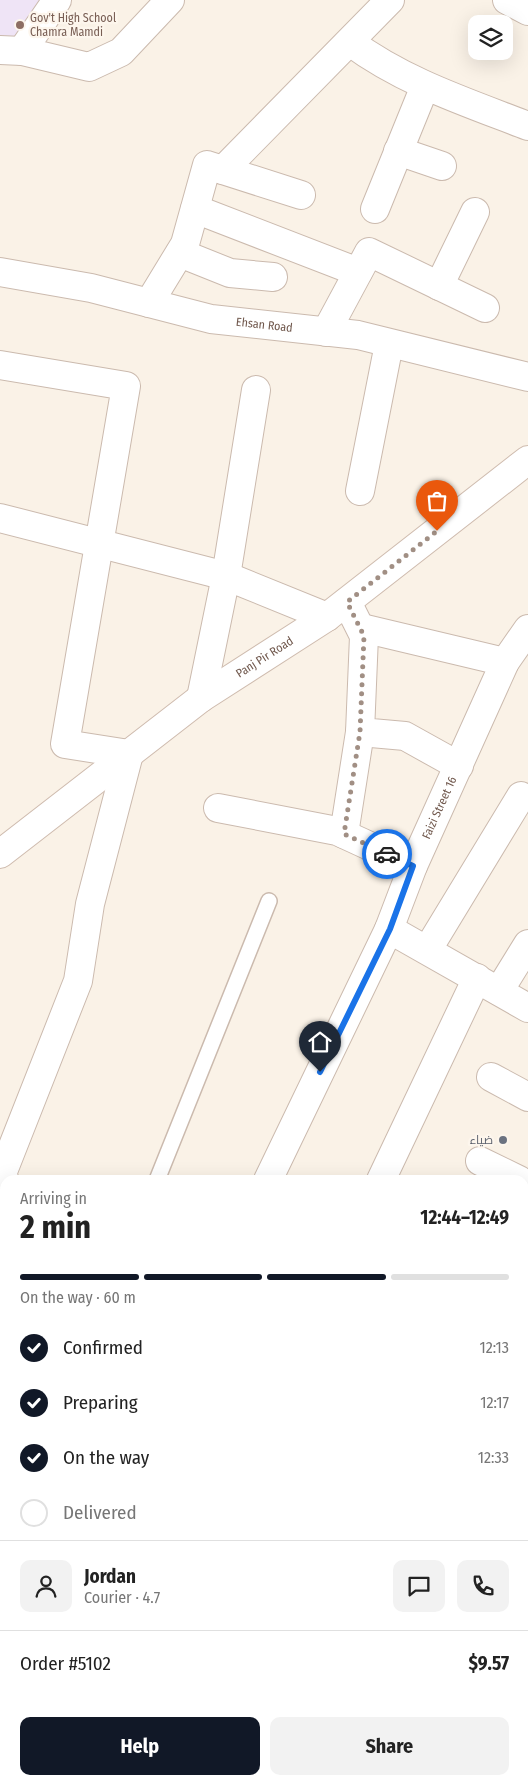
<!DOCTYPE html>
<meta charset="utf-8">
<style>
body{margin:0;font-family:"Fira Sans Condensed",Cairo,sans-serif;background:#f2f2f2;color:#222;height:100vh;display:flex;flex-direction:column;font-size:19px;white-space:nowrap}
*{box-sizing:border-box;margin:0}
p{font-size:16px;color:#767676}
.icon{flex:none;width:28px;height:28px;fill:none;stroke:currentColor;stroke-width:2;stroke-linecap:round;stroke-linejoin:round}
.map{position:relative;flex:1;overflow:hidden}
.drawer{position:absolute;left:0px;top:1175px;width:529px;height:610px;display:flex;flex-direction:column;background:#fff;border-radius:15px 15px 0 0;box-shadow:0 5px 20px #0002}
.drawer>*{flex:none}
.buttons{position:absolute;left:468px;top:15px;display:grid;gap:10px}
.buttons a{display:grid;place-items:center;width:45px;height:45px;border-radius:10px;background:#fff;box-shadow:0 5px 20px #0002;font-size:25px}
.pin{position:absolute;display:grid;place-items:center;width:42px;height:42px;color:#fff;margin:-51px -21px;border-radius:50% 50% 50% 0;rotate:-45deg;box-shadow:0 0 5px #0007}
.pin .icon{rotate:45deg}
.courier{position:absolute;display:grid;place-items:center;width:50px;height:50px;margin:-25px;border:4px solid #1a73e8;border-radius:50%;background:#fff;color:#222;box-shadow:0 1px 6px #0007}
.head em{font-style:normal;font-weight:700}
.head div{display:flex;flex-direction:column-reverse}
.head{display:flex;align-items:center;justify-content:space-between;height:85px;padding:0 20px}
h1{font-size:32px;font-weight:700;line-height:38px}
.bar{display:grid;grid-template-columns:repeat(4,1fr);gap:8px 5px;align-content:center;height:60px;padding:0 20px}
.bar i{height:6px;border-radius:4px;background:#e0e0e0}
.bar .on{background:#111827}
.bar p{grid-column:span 4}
.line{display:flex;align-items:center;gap:12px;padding:0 20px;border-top:1px solid #e0e0e0}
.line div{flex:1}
.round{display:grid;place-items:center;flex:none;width:52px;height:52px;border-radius:10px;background:#f2f2f2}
ol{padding:0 20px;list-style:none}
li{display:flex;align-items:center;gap:15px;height:55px}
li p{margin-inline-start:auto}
li .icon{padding:5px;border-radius:50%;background:#111827;color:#fff;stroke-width:4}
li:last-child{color:#767676}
li i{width:28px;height:28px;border:2px solid #e0e0e0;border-radius:50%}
.button{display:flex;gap:10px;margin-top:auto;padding:10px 20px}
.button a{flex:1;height:58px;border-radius:10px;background:#111827;color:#fff;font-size:20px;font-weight:700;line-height:58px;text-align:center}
.button a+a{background:#f2f2f2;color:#222}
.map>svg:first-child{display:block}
.education{fill:#efe4f6}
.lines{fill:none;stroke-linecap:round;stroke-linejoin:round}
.service-casing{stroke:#cbbaae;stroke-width:18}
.minor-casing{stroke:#cbbaae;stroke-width:30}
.tertiary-casing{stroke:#cbbaae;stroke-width:30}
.secondary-casing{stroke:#cfbcaf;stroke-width:30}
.service{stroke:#fff;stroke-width:15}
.minor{stroke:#fff;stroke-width:28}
.tertiary{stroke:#fff;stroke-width:28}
.secondary{stroke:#fff;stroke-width:28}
.done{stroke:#a18f84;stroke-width:5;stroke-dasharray:0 9}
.route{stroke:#1a73e8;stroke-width:6}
.education-dot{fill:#8d6e63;stroke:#fdf6ed;stroke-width:2}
.worship-dot{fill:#6b7280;stroke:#fdf6ed;stroke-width:2}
.labels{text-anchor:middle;stroke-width:4.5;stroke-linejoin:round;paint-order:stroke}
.education-label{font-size:12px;fill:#785e54;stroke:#fdf6ed;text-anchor:start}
.street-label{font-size:12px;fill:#71594e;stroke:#fdf6ed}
.worship-label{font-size:12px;fill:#5b616d;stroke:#fdf6ed;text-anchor:end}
</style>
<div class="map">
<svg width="528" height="1785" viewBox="0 0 528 1785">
<rect width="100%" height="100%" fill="#faf2e7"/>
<polygon class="education" points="0,0 57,0 22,51 0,50"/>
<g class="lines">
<defs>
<polyline id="service" points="157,1180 269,901"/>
<g id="minor">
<polyline points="507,0 528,11"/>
<path d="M350,42c54,40 116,60 178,84"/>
<polyline points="0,50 22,51 89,67 121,52 170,0"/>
<polyline points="22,51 57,0"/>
<polyline points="398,151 442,166"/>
<polyline points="223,170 390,0"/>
<polyline points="195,209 358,272"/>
<polyline points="375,209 425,86"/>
<polyline points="180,253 230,273 273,277"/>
<polyline points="439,286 475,212"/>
<polyline points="149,303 185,244 207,165 301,195"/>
<polyline points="326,332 369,252 485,308"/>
<polyline points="0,365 126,386 65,744 129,754 90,904 78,981 0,1179"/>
<polyline points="360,491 389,344"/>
<polyline points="0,518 226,576 327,617"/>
<polyline points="347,602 364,636 360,732 405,736 459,766"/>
<polyline points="362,628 505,662"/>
<polyline points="201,698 226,576 256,390"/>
<polyline points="218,808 337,831 413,866"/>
<polyline points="344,834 360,732"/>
<polyline points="389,929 528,1008"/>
<polyline points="428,949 521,796"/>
<polyline points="499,991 528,944"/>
<polyline points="491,1077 528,1097"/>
<polyline points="480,1161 519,1180"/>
<path id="s1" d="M268,1180l121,-251 24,-63 92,-204 23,-33"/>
<polyline points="381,1180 477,978"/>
<polyline points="524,1462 528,1462"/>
<polyline points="0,1532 5,1532"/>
<polyline points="0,1607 5,1608"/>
<polyline points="524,1670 528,1669"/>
<polyline points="0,1686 5,1688"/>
<polyline points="297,1780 310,1785"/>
<polyline points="88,1785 90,1780"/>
<polyline points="334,1785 335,1780"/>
</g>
<g id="tertiary">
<path id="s2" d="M0,272l91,16 120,31 147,16 170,42"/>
<polyline points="0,1181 5,1181"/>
<polyline points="524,1348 528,1350"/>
</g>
<g id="secondary">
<path id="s3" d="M0,854l201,-156 126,-81 201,-157"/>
</g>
</defs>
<use href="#service" class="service-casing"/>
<use href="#minor" class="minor-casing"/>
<use href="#tertiary" class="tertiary-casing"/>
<use href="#secondary" class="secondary-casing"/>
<use href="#service" class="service"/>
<use href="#minor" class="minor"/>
<use href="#tertiary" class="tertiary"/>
<use href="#secondary" class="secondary"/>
</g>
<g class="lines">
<polyline class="done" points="387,854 344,834 360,732 364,636 347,602 437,531"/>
<polyline class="route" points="320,1072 390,929 413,866 387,854"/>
</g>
<circle class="education-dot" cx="20" cy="25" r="5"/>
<circle class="worship-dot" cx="503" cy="1140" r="5"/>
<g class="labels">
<g class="education-label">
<text x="30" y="22">Gov't High School<tspan x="30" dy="14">Chamra Mamdi</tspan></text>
</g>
<g class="street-label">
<text dy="4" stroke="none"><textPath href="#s2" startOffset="270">Ehsan Road</textPath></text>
<text dy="4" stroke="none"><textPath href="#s3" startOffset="330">Panj Pir Road</textPath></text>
<text dy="4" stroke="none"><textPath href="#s1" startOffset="410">Faizi Street 16</textPath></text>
</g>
<g class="worship-label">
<text x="493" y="1144">ضیاء</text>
</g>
</g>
</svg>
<div class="buttons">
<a><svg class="icon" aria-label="layers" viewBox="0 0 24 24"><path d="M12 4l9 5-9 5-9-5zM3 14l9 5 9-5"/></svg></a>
</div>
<div class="pin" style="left:437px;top:531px;background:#ea580c"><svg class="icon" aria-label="bag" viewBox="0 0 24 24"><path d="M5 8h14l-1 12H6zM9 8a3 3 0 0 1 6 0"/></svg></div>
<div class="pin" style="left:320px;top:1072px;background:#1f2937"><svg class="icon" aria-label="home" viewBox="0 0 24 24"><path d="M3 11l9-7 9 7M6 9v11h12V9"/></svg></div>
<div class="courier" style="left:387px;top:854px"><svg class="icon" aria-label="car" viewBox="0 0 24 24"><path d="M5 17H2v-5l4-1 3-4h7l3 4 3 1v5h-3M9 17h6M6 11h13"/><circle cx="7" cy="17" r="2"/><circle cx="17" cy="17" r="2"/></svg></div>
<section class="drawer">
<div class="head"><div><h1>2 min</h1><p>Arriving in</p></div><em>12:44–12:49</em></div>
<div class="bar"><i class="on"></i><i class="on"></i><i class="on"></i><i></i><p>On the way · 60 m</p></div>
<ol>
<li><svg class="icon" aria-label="check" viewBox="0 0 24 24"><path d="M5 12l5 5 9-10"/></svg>Confirmed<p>12:13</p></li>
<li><svg class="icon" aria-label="check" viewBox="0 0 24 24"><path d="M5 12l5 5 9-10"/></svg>Preparing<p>12:17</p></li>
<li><svg class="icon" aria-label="check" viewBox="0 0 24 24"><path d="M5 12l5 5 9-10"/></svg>On the way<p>12:33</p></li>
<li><i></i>Delivered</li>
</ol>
<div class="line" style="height:90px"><a class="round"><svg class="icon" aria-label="person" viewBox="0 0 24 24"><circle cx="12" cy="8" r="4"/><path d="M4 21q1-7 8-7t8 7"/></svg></a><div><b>Jordan</b><p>Courier · 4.7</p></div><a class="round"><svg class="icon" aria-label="chat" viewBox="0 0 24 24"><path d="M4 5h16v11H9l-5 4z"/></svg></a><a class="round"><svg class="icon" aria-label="phone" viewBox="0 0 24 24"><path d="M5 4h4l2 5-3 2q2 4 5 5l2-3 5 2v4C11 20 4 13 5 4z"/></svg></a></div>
<div class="line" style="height:65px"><div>Order #5102</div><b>$9.57</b></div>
<div class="button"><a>Help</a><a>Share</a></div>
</section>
</div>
